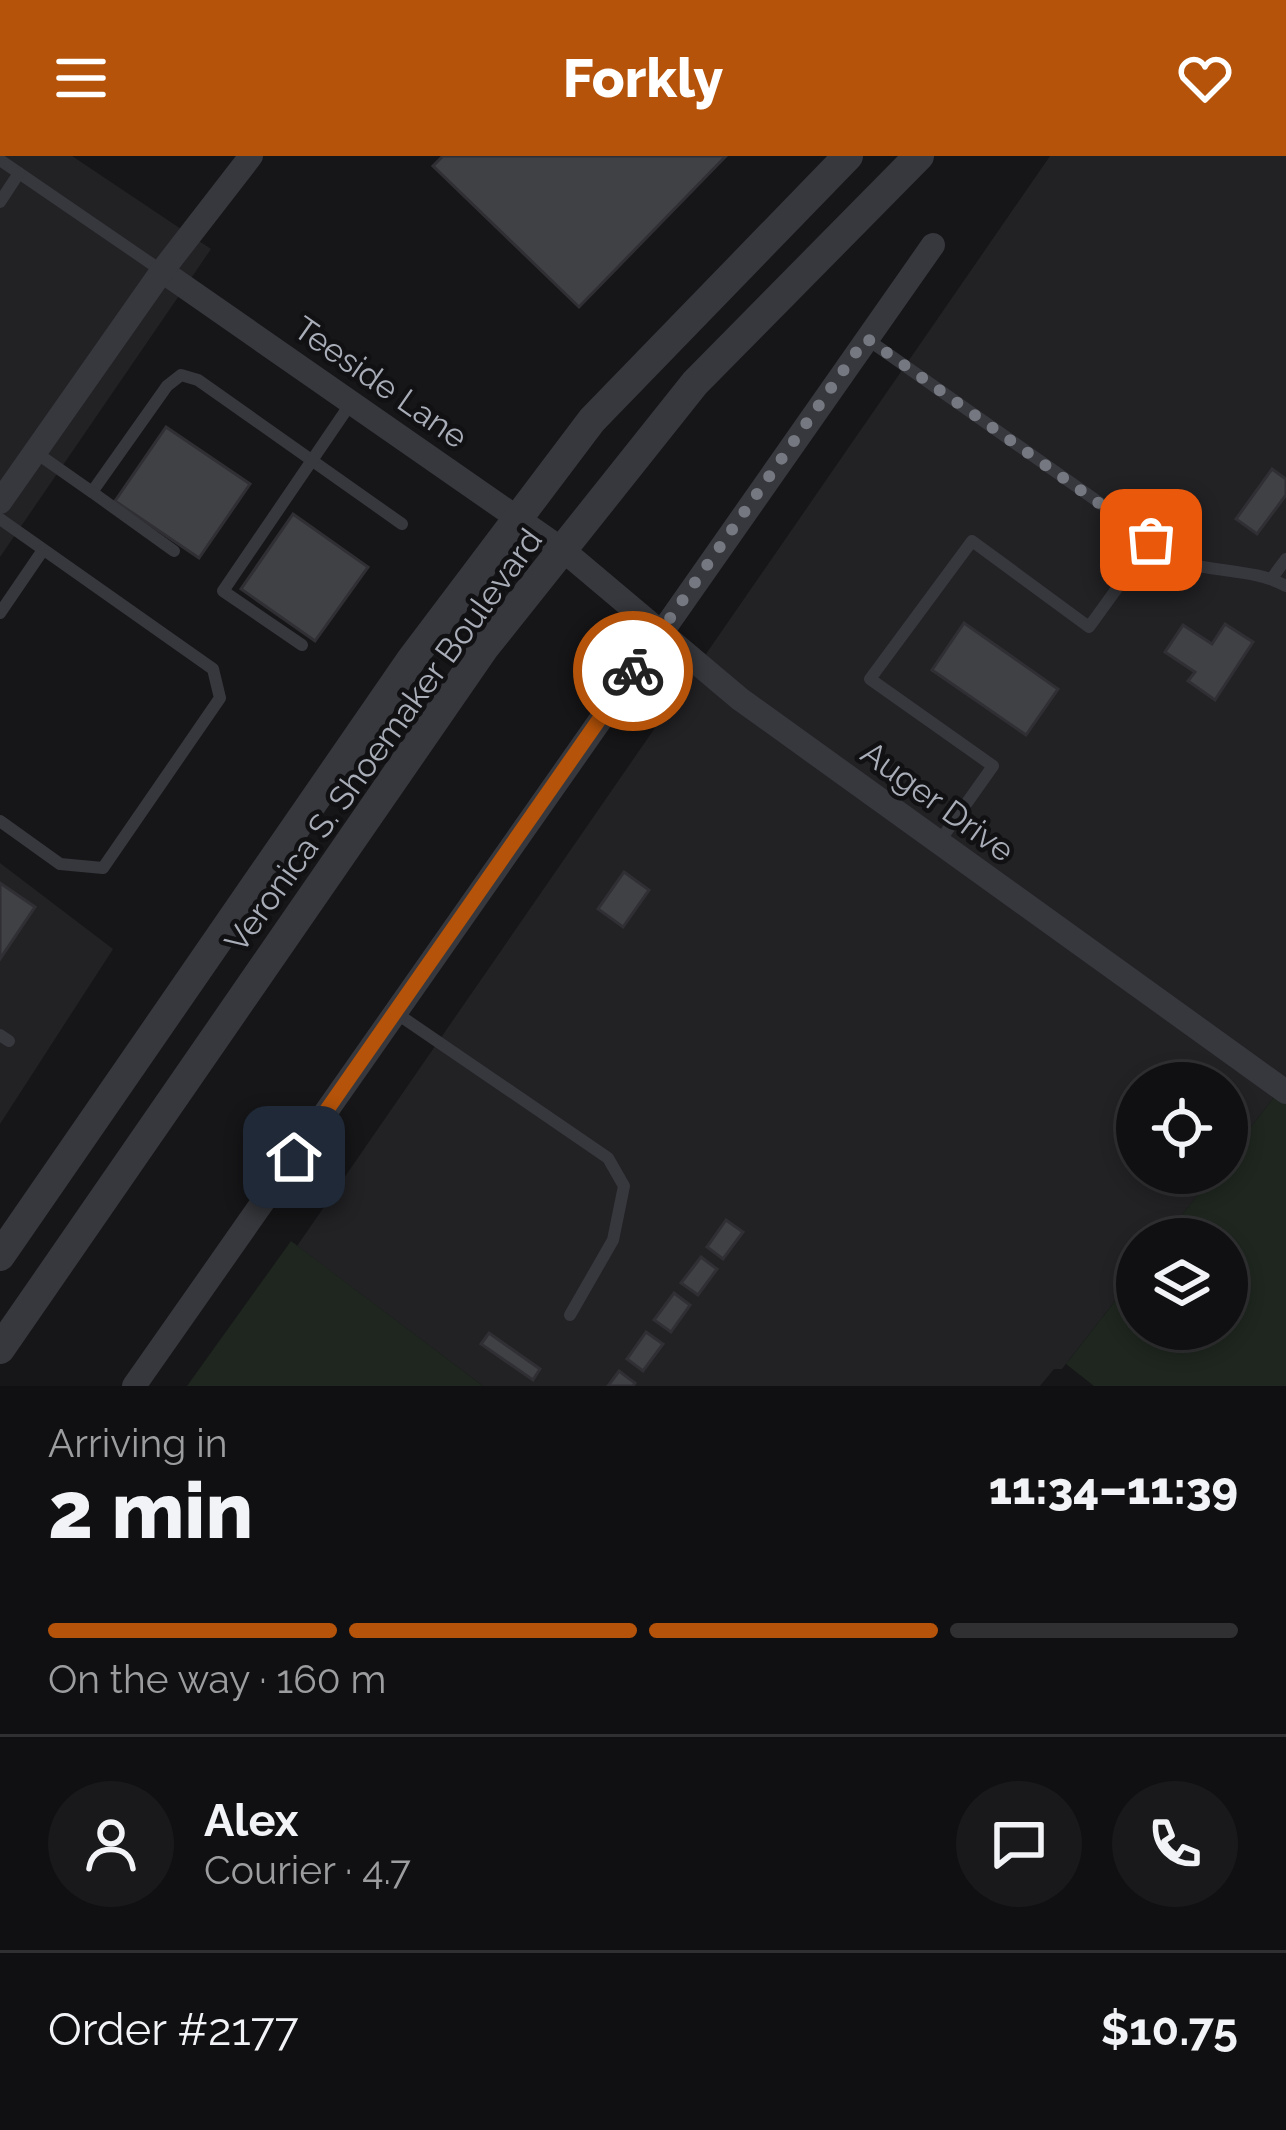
<!DOCTYPE html>
<meta charset="utf-8">
<style>
body{margin:0;font-family:Raleway,sans-serif;background:#19191b;color:#f1f3f6;height:100vh;display:flex;flex-direction:column;font-size:45px;white-space:nowrap}
*{box-sizing:border-box;margin:0}
p{font-size:39px;color:#9c9d9f}
.icon{flex:none;width:66px;height:66px;fill:none;stroke:currentColor;stroke-width:2;stroke-linecap:round;stroke-linejoin:round}
.map{position:relative;height:1230px;overflow:hidden}
.sheet{display:flex;flex-direction:column;background:#101012;flex:1}
.sheet>*{flex:none}
.buttons{position:absolute;left:1116px;top:906px;display:grid;gap:24px}
.buttons a{display:grid;place-items:center;width:132px;height:132px;border-radius:50%;background:#101012;box-shadow:0 6px 18px #0003,0 0 0 3px #303032;font-size:60px}
.pin{position:absolute;display:grid;place-items:center;width:102px;height:102px;color:#fff;margin:-51px;border-radius:24px;box-shadow:0 6px 18px #0006}
.courier{position:absolute;display:grid;place-items:center;width:120px;height:120px;margin:-60px;border:9px solid #b45309;border-radius:50%;background:#fff;color:#222;box-shadow:0 3px 15px #0007}
.summary em{font-style:normal;font-weight:800}
.summary div{display:flex;flex-direction:column-reverse}
.summary{display:flex;align-items:center;justify-content:space-between;height:204px;padding:0 48px}
h1{font-size:78px;font-weight:800;line-height:90px}
.bar{display:grid;grid-template-columns:repeat(4,1fr);gap:18px 12px;align-content:center;height:144px;padding:0 48px}
.bar i{height:15px;border-radius:9px;background:#303032}
.bar .selected{background:#b45309}
.bar p{grid-column:span 4}
.line{display:flex;align-items:center;gap:30px;padding:0 48px;border-top:3px solid #303032}
.line div{flex:1}
.round{display:grid;place-items:center;flex:none;width:126px;height:126px;border-radius:63px;background:#19191b}
header{display:flex;justify-content:space-between;align-items:center;height:156px;padding:0 48px;background:#b45309;color:#fff;font-size:54px;font-weight:800}
.map>svg:first-child{display:block}
.built{fill:#222225}
.green{fill:#1e261f}
.building{fill:#404145;stroke:#303034;stroke-width:3}
.lines{fill:none;stroke-linecap:round;stroke-linejoin:round}
.service{stroke:#37383d;stroke-width:12}
.minor{stroke:#37383d;stroke-width:24}
.tertiary{stroke:#37383d;stroke-width:30}
.done{stroke:#757880;stroke-width:12;stroke-dasharray:0 21.6}
.route{stroke:#b45309;stroke-width:15}
.labels{text-anchor:middle;stroke-width:9;stroke-linejoin:round;paint-order:stroke}
.street-label{font-size:33px;fill:#a8adb8;stroke:#111113}
</style>
<header><svg class="icon" aria-label="menu" viewBox="0 0 24 24"><path d="M4 6h16M4 12h16M4 18h16"/></svg>Forkly<svg class="icon" aria-label="heart" viewBox="0 0 24 24"><path d="M12 20l-8-8c-3-5 5-10 8-4 3-6 11-1 8 4z"/></svg></header>
<div class="map">
<svg width="1286" height="1230" viewBox="0 0 1286 1230">
<rect width="100%" height="100%" fill="#161618"/>
<g class="built">
<polygon points="0,0 72,0 211,93 0,401"/>
<polygon points="1050,0 1286,0 1286,937 1278,936 1227,1002 1227,927 1137,927 1137,1017 1215,1017 1163,1083 1137,1083 1137,1117 1062,1213 1054,1213 1040,1230 483,1230 297,1090"/>
<polygon points="0,707 113,793 0,968"/>
</g>
<g class="green">
<polygon points="1278,936 1286,937 1286,1230 1094,1230 1066,1208 1137,1117 1137,1173 1227,1173 1227,1083 1163,1083 1215,1017 1227,1017 1227,1002"/>
<polygon points="291,1085 483,1230 187,1230"/>
</g>
<g class="building">
<polygon points="443,0 726,0 579,151 433,10"/>
<polygon points="166,271 250,328 199,402 115,345"/>
<polygon points="1272,313 1286,323 1286,339 1257,378 1236,363"/>
<polygon points="293,358 368,411 315,485 241,433"/>
<polygon points="964,467 1058,533 1026,579 932,514"/>
<polygon points="1225,468 1253,486 1215,544 1188,525 1195,516 1165,496 1183,469 1212,488"/>
<polygon points="624,716 649,734 623,771 598,753"/>
<polygon points="0,727 35,751 0,803"/>
<polygon points="726,1064 743,1076 723,1103 707,1091"/>
<polygon points="701,1101 717,1113 698,1139 681,1127"/>
<polygon points="674,1137 690,1149 671,1176 654,1164"/>
<polygon points="646,1176 663,1188 643,1215 627,1203"/>
<polygon points="489,1177 540,1213 533,1224 481,1188"/>
<polygon points="619,1215 635,1227 633,1230 608,1230"/>
</g>
<g class="lines">
<g class="service">
<polyline points="0,4 162,115"/>
<polyline points="0,46 19,17"/>
<path d="M867,183l318,224c32,9 73,7 101,23"/>
<polyline points="35,296 92,336 167,230 181,219 198,224 402,368"/>
<polyline points="92,336 174,395"/>
<polyline points="0,363 213,513 220,542 103,712 60,708 0,665"/>
<polyline points="1272,422 1286,403"/>
<polyline points="0,457 43,394"/>
<polyline points="302,489 223,435 351,247"/>
<polyline points="939,686 993,610 870,523 972,385 1089,471 1152,384"/>
<polyline points="396,857 608,1002 624,1030 613,1084 570,1159"/>
<polyline points="0,879 9,885"/>
</g>
<g class="minor">
<polyline points="162,115 563,394 740,543 1286,936"/>
<polyline points="0,346 162,115 251,0"/>
<polyline points="134,1230 933,89"/>
</g>
<g class="tertiary">
<polyline points="0,1100 411,504 592,264 848,0"/>
<polyline points="0,1193 484,492 695,227 919,0"/>
</g>
</g>
<g class="lines">
<polyline class="done" points="633,515 866,182 1151,384"/>
<polyline class="route" points="294,1001 633,515"/>
</g>
<g class="labels">
<g class="street-label">
<text transform="translate(381 226) rotate(35)" y="12">Teeside Lane</text>
<text transform="translate(383 584) rotate(-54)" y="12">Veronica S. Shoemaker Boulevard</text>
<text transform="translate(938 645) rotate(36)" y="12">Auger Drive</text>
</g>
</g>
</svg>
<div class="buttons">
<a><svg class="icon" aria-label="locate" viewBox="0 0 24 24"><circle cx="12" cy="12" r="6"/><path d="M12 2v4M12 18v4M2 12h4M18 12h4"/></svg></a>
<a><svg class="icon" aria-label="layers" viewBox="0 0 24 24"><path d="M12 4l9 5-9 5-9-5zM3 14l9 5 9-5"/></svg></a>
</div>
<div class="pin" style="left:1151px;top:384px;background:#ea580c"><svg class="icon" aria-label="bag" viewBox="0 0 24 24"><path d="M5 8h14l-1 12H6zM9 8a3 3 0 0 1 6 0"/></svg></div>
<div class="pin" style="left:294px;top:1001px;background:#1f2937"><svg class="icon" aria-label="home" viewBox="0 0 24 24"><path d="M3 11l9-7 9 7M6 9v11h12V9"/></svg></div>
<div class="courier" style="left:633px;top:515px"><svg class="icon" aria-label="bike" viewBox="0 0 24 24"><circle cx="6" cy="16" r="4"/><circle cx="18" cy="16" r="4"/><path d="M6 16l4-8h5l3 8M10 8l3 8H6M13 5h3"/></svg></div>
</div>
<section class="sheet">
<div class="summary"><div><h1>2 min</h1><p>Arriving in</p></div><em>11:34–11:39</em></div>
<div class="bar"><i class="selected"></i><i class="selected"></i><i class="selected"></i><i></i><p>On the way · 160 m</p></div>
<div class="line" style="height:216px"><a class="round"><svg class="icon" aria-label="person" viewBox="0 0 24 24"><circle cx="12" cy="8" r="4"/><path d="M4 21q1-7 8-7t8 7"/></svg></a><div><b>Alex</b><p>Courier · 4.7</p></div><a class="round"><svg class="icon" aria-label="chat" viewBox="0 0 24 24"><path d="M4 5h16v11H9l-5 4z"/></svg></a><a class="round"><svg class="icon" aria-label="phone" viewBox="0 0 24 24"><path d="M5 4h4l2 5-3 2q2 4 5 5l2-3 5 2v4C11 20 4 13 5 4z"/></svg></a></div>
<div class="line" style="height:156px"><div>Order #2177</div><b>$10.75</b></div>
</section>
